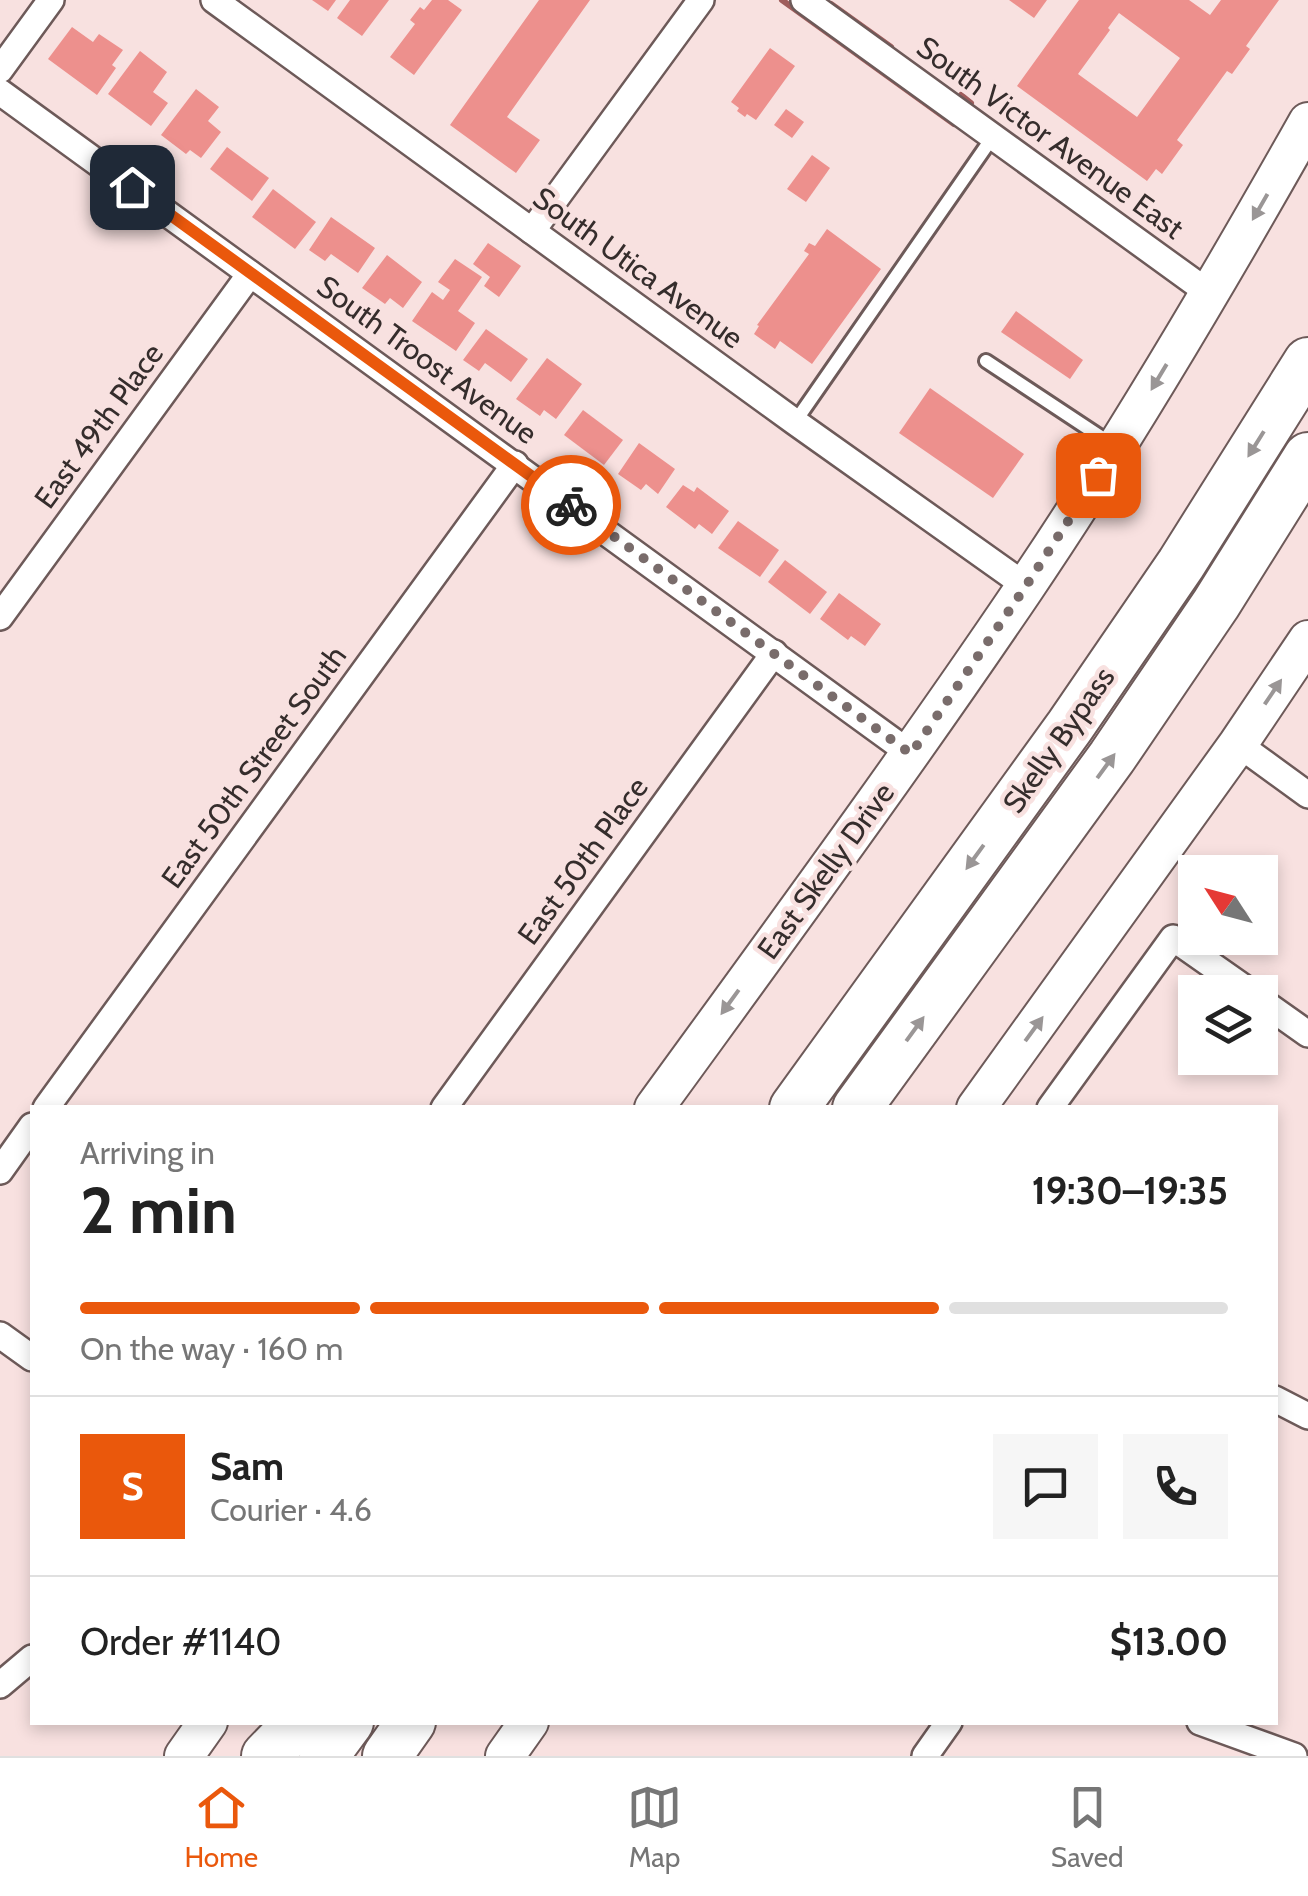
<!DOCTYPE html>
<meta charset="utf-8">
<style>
body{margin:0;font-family:Cabin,sans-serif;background:#f6f6f6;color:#222;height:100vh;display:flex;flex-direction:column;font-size:38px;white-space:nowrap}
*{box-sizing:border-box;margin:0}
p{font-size:32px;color:#767676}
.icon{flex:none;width:55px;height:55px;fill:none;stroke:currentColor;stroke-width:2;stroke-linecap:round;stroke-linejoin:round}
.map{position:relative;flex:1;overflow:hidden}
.details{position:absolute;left:30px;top:1105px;width:1248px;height:620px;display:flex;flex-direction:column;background:#fff;border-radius:0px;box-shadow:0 5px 15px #0003}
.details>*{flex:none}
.needle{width:65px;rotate:306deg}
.fabs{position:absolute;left:1178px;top:855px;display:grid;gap:20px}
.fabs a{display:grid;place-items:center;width:100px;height:100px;border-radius:0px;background:#fff;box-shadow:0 5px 15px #0003;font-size:50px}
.pin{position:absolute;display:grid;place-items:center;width:85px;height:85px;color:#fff;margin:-42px;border-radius:20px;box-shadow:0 5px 15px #0006}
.courier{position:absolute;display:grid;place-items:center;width:100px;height:100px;margin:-50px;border:8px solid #ea580c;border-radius:50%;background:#fff;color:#222;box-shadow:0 2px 12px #0007}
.headline em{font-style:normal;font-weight:700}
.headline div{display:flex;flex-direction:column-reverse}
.headline{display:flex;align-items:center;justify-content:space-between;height:170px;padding:0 50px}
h1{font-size:65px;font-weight:700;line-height:75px}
.bar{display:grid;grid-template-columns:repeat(4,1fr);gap:15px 10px;align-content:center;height:120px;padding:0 50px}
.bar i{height:12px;border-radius:8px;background:#e0e0e0}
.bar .selected{background:#ea580c}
.bar p{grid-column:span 4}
.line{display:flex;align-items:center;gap:25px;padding:0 50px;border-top:2px solid #e0e0e0}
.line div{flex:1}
.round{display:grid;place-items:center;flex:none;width:105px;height:105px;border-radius:0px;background:#f6f6f6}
.tabs{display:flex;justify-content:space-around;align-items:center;height:140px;border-top:2px solid #e0e0e0;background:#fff;font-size:28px;color:#767676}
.tabs a{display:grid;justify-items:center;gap:5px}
.tabs .selected{color:#ea580c}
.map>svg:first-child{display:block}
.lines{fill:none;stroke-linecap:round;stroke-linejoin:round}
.stream{stroke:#9f5d5c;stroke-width:6}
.building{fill:#ed908d;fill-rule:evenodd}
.service-casing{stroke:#6d5a59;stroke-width:18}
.minor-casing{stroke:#6d5a59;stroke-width:30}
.secondary-casing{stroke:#6d5a59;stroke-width:42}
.motorway-casing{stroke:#6d5a59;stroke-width:52}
.service{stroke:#fff;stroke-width:12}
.minor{stroke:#fff;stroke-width:25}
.secondary{stroke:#fff;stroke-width:38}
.motorway{stroke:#fff;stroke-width:48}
.oneway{fill:#9a9696}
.done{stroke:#796c6b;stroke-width:10;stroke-dasharray:0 18}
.route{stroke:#ea580c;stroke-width:12}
.labels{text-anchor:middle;stroke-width:9;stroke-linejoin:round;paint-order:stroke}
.street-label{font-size:30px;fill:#352d2c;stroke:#f8e1e0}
</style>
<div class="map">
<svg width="1308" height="1756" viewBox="0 0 1308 1756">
<rect width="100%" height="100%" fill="#f8e1e0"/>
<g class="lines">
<g class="stream">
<polyline points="782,0 954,124"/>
<polyline points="831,4 891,47"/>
<polyline points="961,95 971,103"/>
</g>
</g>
<g class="building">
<polygon points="312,0 336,0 328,11"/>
<polygon points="350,0 389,0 362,36 337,18"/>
<polygon points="432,0 448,0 462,10 414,75 390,57 415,24 410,20 420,7 424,10"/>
<polygon points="539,0 590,0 507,117 540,140 516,173 450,125"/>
<polygon points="1009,0 1047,0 1034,18"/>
<path d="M1079,0h110l21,15 11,-15h58l-33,46 4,3 -18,25 -5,-3 -50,69 6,5 -21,29 -6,-5 -9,12 -130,-95zM1119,13l61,45 -43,59 -59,-43 32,-44 -2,-2z"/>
<polygon points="72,27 93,42 99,34 123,50 112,65 116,68 97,95 48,59"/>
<polygon points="770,48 795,66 756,120 747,114 745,117 737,111 739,108 731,102"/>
<polygon points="140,51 167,72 153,92 168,103 151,126 108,94"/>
<polygon points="196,89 219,107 208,121 221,132 201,158 190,150 186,154 161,135"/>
<polygon points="786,109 804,122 792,138 774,125"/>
<polygon points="227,147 269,178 252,201 210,169"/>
<polygon points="812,155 830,168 806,202 787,189"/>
<polygon points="273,189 316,222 295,249 252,217"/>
<polygon points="331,217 375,248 358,273 331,254 325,261 309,250"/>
<polygon points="827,229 881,269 812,364 780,341 775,349 754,334 759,326 757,325 809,254 804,251 809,243 815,246"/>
<polygon points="488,243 521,266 499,297 484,286 490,277 473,264"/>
<polygon points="387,255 422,282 403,308 390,298 385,304 362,288"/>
<polygon points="455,259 482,277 458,311 475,323 456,351 412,321 432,292 443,300 450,290 438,282"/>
<polygon points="1016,311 1083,360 1070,379 1001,332"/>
<polygon points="486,329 528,359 511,382 485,363 479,371 463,360"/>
<polygon points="547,358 582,384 556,419 544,410 540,416 516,399"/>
<polygon points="930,388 1024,454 993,498 899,433"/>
<polygon points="583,410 623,440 604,465 564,435"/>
<polygon points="639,443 675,469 658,494 646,484 641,490 618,474"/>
<polygon points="683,485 694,492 697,487 729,511 712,534 699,524 695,529 666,507"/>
<polygon points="738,521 779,550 760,577 718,548"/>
<polygon points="785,560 827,592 810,614 768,582"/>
<polygon points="839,593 881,624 865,646 851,636 848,640 820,619"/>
</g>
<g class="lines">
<defs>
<g id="service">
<polyline points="986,361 1113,445"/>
<polyline points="795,422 992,138"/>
</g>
<g id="minor">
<polyline points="214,0 795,422 1026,586"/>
<polyline points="804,0 1209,293"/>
<polyline points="0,70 51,0"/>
<polyline points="0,92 911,754"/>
<polyline points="532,231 701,0"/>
<polyline points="0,617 250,274"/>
<polyline points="1238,744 1308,795"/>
<polyline points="1260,1000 1308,1034"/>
<polyline points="46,1108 515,464"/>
<polyline points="444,1108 774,653"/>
<polyline points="1050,1108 1173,938 1250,992"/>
<polyline points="0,1171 32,1126"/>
<polyline points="0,1335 32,1358"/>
<polyline points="1275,1399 1308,1416"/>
<polyline points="0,1685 32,1658"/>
<polyline points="1200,1722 1294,1756"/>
<polyline points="925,1756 949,1722"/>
</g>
<g id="secondary">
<path d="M654,1108c125,-172 251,-343 370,-519 102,-151 195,-309 284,-467"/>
<polyline points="976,1108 1238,744 1308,640"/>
<polyline points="184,1756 208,1722"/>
<polyline points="505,1756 529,1722"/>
</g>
<g id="motorway">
<polyline points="794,1108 1070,726 1181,564 1308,362"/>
<polyline points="857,1108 1112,757 1216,604 1308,457"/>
<polyline points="266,1756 299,1722"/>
<polyline points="324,1756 349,1722"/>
<polyline points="387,1756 411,1722"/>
</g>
</defs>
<use href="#service" class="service-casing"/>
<use href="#minor" class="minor-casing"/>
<use href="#secondary" class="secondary-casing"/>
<use href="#motorway" class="motorway-casing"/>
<use href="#service" class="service"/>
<use href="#minor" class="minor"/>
<use href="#secondary" class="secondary"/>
<use href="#motorway" class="motorway"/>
</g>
<defs><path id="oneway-solid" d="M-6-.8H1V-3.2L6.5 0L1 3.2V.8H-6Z" transform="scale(2.5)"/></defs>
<g class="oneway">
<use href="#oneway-solid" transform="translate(1260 207) rotate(120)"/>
<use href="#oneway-solid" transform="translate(1159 377) rotate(121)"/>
<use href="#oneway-solid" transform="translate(1256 444) rotate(122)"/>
<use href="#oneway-solid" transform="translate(1273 692) rotate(-56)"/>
<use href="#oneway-solid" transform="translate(1106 766) rotate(-54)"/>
<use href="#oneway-solid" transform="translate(975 857) rotate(126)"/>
<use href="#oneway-solid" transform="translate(730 1002) rotate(126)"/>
<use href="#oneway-solid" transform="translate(915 1029) rotate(-54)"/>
<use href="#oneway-solid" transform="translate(1034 1029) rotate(-54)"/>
</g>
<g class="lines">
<polyline class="done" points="571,505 911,754 1026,586 1098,475"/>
<polyline class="route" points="132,187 571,505"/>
</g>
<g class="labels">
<g class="street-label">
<text transform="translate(1050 138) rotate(36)" y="10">South Victor Avenue East</text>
<text transform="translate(638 268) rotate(36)" y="10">South Utica Avenue</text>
<text transform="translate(427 360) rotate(36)" y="10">South Troost Avenue</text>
<text transform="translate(99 426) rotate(-54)" y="10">East 49th Place</text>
<text transform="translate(1059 740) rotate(-55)" y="10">Skelly Bypass</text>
<text transform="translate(254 767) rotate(-54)" y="10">East 50th Street South</text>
<text transform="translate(583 861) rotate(-54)" y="10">East 50th Place</text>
<text transform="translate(826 871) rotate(-54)" y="10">East Skelly Drive</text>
</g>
</g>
</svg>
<div class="fabs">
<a><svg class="needle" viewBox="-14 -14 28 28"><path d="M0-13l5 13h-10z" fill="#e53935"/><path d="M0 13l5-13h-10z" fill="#767676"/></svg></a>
<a><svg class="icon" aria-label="layers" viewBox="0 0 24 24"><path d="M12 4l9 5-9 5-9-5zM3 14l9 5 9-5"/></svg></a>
</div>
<div class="pin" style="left:1098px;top:475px;background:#ea580c"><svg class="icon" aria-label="bag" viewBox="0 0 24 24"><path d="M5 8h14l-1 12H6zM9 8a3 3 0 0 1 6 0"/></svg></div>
<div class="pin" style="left:132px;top:187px;background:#1f2937"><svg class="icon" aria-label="home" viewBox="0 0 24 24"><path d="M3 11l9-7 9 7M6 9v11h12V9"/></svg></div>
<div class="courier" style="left:571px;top:505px"><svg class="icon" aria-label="bike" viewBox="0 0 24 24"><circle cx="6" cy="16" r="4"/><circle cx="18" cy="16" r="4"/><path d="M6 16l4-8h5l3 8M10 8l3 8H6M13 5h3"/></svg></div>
<section class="details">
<div class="headline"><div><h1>2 min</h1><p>Arriving in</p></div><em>19:30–19:35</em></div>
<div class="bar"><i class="selected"></i><i class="selected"></i><i class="selected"></i><i></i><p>On the way · 160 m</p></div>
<div class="line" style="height:180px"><b class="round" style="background:#ea580c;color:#fff">S</b><div><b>Sam</b><p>Courier · 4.6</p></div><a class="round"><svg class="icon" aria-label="chat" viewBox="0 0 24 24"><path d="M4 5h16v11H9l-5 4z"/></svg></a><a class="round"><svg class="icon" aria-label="phone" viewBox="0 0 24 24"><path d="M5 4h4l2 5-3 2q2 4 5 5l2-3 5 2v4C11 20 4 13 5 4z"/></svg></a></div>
<div class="line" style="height:130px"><div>Order #1140</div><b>$13.00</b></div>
</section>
</div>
<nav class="tabs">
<a class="selected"><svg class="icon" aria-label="home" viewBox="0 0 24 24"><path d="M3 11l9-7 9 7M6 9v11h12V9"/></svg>Home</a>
<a><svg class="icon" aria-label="map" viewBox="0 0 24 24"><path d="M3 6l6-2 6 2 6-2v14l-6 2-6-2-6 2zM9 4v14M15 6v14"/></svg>Map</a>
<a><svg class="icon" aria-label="saved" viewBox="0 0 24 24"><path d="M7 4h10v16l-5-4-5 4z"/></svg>Saved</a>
</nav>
